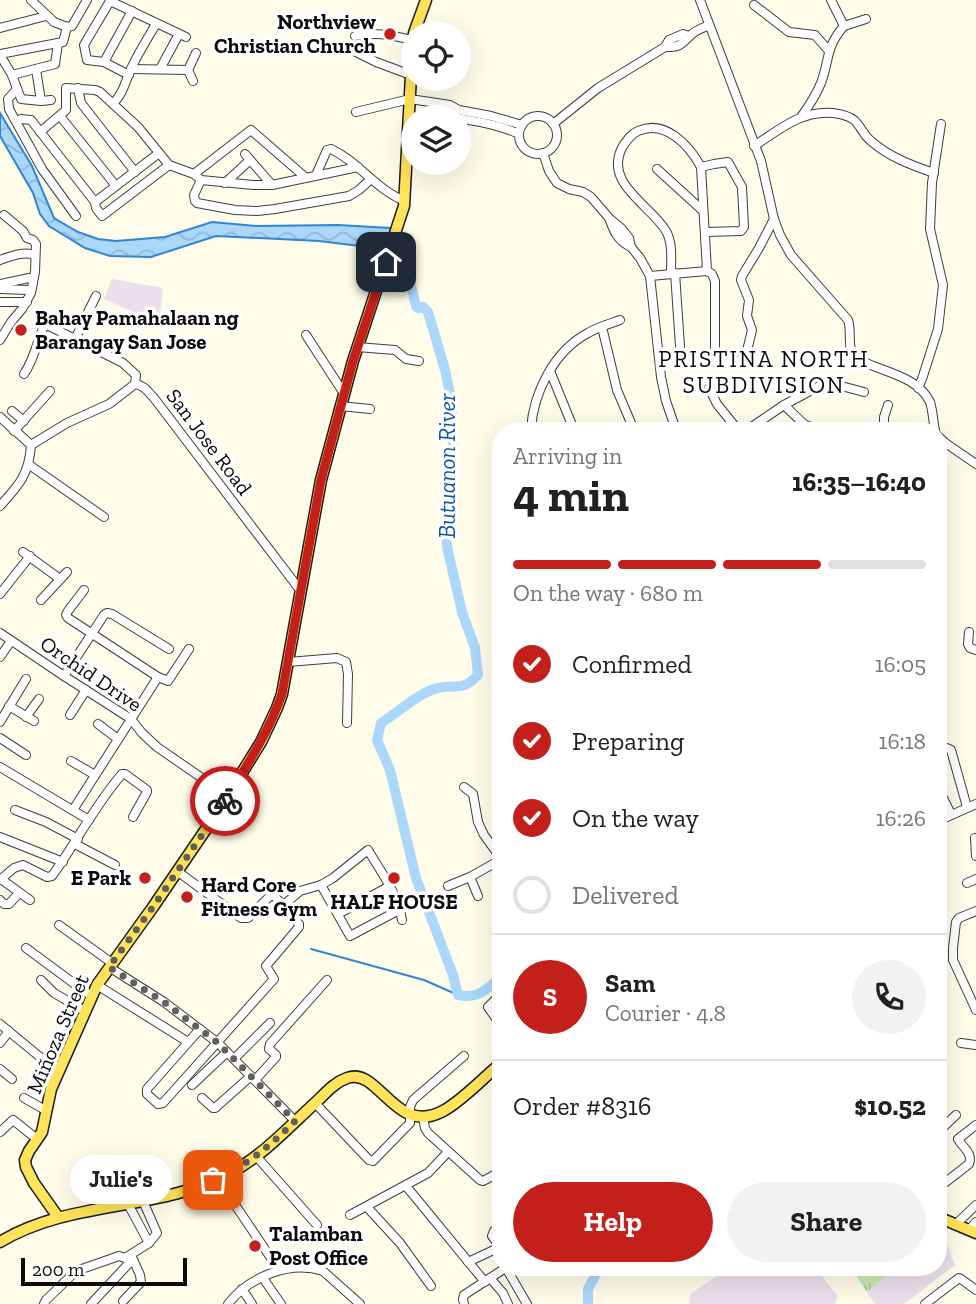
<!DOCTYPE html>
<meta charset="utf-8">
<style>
body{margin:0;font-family:"Zilla Slab",serif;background:#f2f2f2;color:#202124;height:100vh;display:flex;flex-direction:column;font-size:26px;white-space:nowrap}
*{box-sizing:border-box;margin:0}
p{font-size:23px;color:#757577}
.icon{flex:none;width:38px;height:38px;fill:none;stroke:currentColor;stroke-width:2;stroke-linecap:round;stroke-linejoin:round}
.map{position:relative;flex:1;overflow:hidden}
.panel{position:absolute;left:492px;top:422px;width:455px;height:854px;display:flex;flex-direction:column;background:#fff;border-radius:28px;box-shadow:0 7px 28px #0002}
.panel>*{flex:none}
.tools{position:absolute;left:401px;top:21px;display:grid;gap:14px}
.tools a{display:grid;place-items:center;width:70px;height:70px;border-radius:50%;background:#fff;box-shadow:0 7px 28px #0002;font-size:35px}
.scale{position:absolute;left:21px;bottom:18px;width:166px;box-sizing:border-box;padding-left:7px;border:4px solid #0b0b0b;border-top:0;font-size:19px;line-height:24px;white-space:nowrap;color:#0b0b0b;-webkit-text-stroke:5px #fff;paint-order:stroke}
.pin{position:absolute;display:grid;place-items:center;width:60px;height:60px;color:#fff;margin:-30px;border-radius:14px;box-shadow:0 4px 10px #0006}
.courier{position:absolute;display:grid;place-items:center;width:70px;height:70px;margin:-35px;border:5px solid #c3201c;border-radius:50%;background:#fff;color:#222;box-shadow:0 2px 9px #0007}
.bubble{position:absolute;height:49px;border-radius:24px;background:#fff;box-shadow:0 7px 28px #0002;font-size:23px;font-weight:700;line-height:49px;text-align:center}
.headline em{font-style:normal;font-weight:700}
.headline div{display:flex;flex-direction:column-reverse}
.headline{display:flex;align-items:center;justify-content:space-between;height:119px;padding:0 21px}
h1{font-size:46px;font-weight:700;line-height:52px}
.bar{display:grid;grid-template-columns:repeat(4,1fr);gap:10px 7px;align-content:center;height:84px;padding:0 21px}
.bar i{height:9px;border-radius:5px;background:#e0e0e0}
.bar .on{background:#c3201c}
.bar p{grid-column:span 4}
.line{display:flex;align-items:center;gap:18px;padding:0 21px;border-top:2px solid #e0e0e0}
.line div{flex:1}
.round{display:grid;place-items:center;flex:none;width:74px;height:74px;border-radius:37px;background:#f2f2f2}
ol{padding:0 21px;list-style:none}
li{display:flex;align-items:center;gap:21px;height:77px}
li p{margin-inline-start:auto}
li .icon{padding:7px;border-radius:50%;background:#c3201c;color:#fff;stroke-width:4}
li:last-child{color:#757577}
li i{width:38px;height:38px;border:4px solid #e0e0e0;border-radius:50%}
.button{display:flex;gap:14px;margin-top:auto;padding:14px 21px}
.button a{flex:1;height:80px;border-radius:42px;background:#c3201c;color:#fff;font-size:28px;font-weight:700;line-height:80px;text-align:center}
.button a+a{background:#f2f2f2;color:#202124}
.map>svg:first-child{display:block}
.industrial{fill:#ebdfeb}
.grass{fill:url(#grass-tufts)}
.water{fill:url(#water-waves);stroke:#2e86d5;stroke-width:2}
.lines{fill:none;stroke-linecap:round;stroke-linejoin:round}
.stream{stroke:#2e86d5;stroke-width:2}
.river{stroke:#abd7fa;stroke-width:10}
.minor-casing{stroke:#3e3e3e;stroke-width:10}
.major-casing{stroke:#1c1c1c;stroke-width:13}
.minor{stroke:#fff;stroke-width:8}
.major{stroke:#ffe35a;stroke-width:10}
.done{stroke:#605f59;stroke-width:7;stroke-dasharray:0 12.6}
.route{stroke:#c3201c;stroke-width:9}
.poi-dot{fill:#c3201c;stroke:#fff;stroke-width:2.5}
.labels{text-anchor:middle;stroke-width:7;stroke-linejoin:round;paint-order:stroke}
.poi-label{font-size:21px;font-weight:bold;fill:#0b0b0b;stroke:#fff;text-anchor:start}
.street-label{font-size:21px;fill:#0b0b0b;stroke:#fff}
.neighbourhood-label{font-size:23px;letter-spacing:2px;fill:#0b0b0b;stroke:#fff}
.water-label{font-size:23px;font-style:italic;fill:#0e57a4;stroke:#fff}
</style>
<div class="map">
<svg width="976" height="1304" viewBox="0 0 976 1304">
<defs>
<pattern id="grass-tufts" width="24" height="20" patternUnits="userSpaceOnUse" patternTransform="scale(1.75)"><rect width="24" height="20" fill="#cbebb2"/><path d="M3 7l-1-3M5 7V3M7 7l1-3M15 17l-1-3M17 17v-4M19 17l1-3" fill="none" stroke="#adc898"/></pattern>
<pattern id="water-waves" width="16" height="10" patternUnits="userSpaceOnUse" patternTransform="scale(1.75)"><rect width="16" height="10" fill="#abd7fa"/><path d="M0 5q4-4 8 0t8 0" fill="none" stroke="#92b7d5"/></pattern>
</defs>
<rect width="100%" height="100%" fill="#fffcea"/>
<g class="industrial">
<polygon points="112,279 163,288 159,323 104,299"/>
<polygon points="938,1227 941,1228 955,1265 904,1304 875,1304 867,1292 897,1267 938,1267"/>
<polygon points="731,1267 832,1267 822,1276 838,1296 835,1304 689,1304 690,1294"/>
</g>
<polygon class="grass" points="850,1267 897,1267 867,1292"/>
<polygon class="water" points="0,113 32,166 54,218 78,232 98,239 116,241 165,237 212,222 257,226 338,225 390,228 401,241 393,261 376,248 319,241 216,236 151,257 110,256 85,248 49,226 40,214 33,193 0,136"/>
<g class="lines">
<polyline class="stream" points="311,949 424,980 458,995"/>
<g class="river">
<path d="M389,239c18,18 21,43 27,67l2,2 5,-1 5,5 17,58 6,29 2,30 -1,54 -6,29 1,35 15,65 13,36 3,27c-18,18 -19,8 -40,13 -19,4 -40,25 -57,35l-4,17 13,30 26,108 37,97 5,20c21,4 27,-5 42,-17"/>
<polyline points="588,1304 588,1289 600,1267"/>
</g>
<defs>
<g id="minor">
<polyline points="31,0 54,22 67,27"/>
<path d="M700,0l61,161 13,58 6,16 11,20 57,65c4,12 -1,25 5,36 23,16 63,17 77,46 3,9 3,20 5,28"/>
<polyline points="754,5 789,32 815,35 829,51"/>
<polyline points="844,26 866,19"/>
<polyline points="0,28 46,16"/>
<path d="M355,36c19,-5 39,0 58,4"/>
<polyline points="346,47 376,62 411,75"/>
<path d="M665,47c16,1 17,-4 27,-13 4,-4 11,-6 17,-9"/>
<polyline points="0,54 63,42 67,27 72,26 87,0"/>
<polyline points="0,55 12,75 21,99 41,101 51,100"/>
<polyline points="104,62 132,11"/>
<polyline points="36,69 41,101"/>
<polyline points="131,69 188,70"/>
<polyline points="160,69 179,34"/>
<polyline points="12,75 55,64 58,43"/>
<polyline points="129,75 104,62 87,60 84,45 110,1 186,37"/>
<polyline points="193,81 188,70 196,53"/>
<polyline points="78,88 81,103 135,172"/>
<polyline points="17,89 8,99 9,109 42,169 76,216"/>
<path d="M113,104c11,-12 12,-22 18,-35 7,-16 17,-31 25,-45"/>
<polyline points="356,112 410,99 450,105 459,110 491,116 522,125"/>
<polyline points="60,116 116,186"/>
<circle cx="538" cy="135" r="19"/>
<path d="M801,117c8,-11 15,-22 20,-34 9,-24 4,-35 23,-57l-13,-26"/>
<path d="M458,118c22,4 42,7 61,16"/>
<polyline points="21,119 31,120 95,202 96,208 102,216 169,165"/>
<polyline points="553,124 598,88 665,47 669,40 683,34 689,36"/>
<polyline points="40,132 66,110 66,88 95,90 100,92 138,127 169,165 194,174 201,180 253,185 272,185 358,167"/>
<path d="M754,146c25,-16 47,-36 79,-33 7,1 15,2 21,7 7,6 9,15 17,21 18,16 40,24 63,32"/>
<path d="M543,153l6,18 8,12 12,6 14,3 8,5 18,21 12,10 8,10 2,9c-13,-6 -17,-15 -22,-29"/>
<polyline points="245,154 272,185"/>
<polyline points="701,167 714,164 728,162 742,187 744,227 741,231 706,232"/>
<polyline points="657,169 702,210"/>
<polyline points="194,174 251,130 305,177"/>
<path d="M316,175l11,-25 4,-1c28,13 45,41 74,52"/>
<polyline points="201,180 194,195 195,201 197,203 235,210 257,211 275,209 349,196 359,190 371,179"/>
<polyline points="225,183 250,160"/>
<polyline points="95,202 159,153"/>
<polyline points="631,247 640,258 650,276 661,377 666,401 676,430"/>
<path d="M0,260c11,-4 24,-9 35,-5"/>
<path d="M671,273c0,-13 2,-30 -5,-42 -15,-26 -64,-48 -43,-85 4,-6 8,-12 15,-15 27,-12 51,14 63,36l6,104 5,3 3,7v76l-2,5 -27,1 -5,-2 -6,-88"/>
<polyline points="650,276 707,271"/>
<polyline points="0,284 29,278"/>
<polyline points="0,289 28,290"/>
<polyline points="0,302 27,302"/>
<polyline points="602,327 617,390 634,430"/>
<polyline points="306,335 343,392"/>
<polyline points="75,339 96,296"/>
<polyline points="0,340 11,322 22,309 31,293 35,272 36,244 33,240 27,238 23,231 4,215"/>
<polyline points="357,347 395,350 406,359 419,361"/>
<polyline points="738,362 746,355 752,330 747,316 749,300 741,280 742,276 759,248 774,219"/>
<polyline points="550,371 574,430"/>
<path d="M24,374c11,-16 13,-33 21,-50l78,39 13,12 -1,9"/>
<polyline points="709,388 717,404 738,430"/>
<polyline points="918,388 922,379 938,329 943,285 930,229 932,183 941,124"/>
<polyline points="784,405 804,424 818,430"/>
<polyline points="340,406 370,409"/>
<polyline points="12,411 24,421"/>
<polyline points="0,417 31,445"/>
<path d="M531,430c2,-37 23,-79 57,-97 10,-6 21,-9 32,-13"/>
<polyline points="747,430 784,405 823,384 830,383 864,392"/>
<polyline points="884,430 884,417 888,405"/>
<polyline points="14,431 50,391"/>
<polyline points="938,436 944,442 976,464"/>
<path d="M31,445l36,-22 42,-19 26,-20c9,1 13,8 19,14l146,192"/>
<polyline points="938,454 944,442"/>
<polyline points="28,464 104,517"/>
<path d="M0,506c19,-21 29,-31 31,-61"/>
<polyline points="500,532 500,533"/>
<polyline points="23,552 60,579"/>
<polyline points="84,590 68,611 66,615 68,618 158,677 168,681 189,649"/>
<polyline points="0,594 30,556"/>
<polyline points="41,600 67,572"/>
<polyline points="969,632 968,644 970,648 976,650"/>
<polyline points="0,633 64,676 131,719 142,733 157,747 228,796"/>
<polyline points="0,657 11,641"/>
<polyline points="288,662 337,658 346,662 348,674 347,723"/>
<polyline points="64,676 104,615 107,613 112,614 169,649"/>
<polyline points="9,706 34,721"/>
<polyline points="70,715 86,690"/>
<polyline points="26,717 39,699"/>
<polyline points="0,722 26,679"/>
<polyline points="98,724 118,739"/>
<polyline points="0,738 26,755"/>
<polyline points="938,749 947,748 951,750 967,807"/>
<polyline points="71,761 95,775"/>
<polyline points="0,767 89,820"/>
<polyline points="464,787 473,794 478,822 484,835 500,857"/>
<polyline points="938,788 951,814"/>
<polyline points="15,810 46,822 78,839"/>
<polyline points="73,810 158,677"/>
<polyline points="938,821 976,804"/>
<polyline points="0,837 63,862"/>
<polyline points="975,838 976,856"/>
<polyline points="75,844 115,865"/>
<path d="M177,871l64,47h7l24,-24 10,10 4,-1 14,-12 21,-6 12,-7 35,-28c13,22 30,44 34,70"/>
<polyline points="470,877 478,896"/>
<polyline points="1,879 30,900"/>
<path d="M0,880l14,-12 9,-3 24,12 5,-1c24,-33 43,-71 70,-102h3l22,16v2l-14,25"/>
<polyline points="967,883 976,879"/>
<polyline points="321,885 350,936 401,909"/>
<polyline points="448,886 470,877 500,860"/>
<polyline points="0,900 4,904 9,904 19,893"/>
<polyline points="976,911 959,918 956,922 953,948 953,960 976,1010"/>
<polyline points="338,914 390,886"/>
<polyline points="59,925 112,963"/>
<polyline points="26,948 91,996"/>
<polyline points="109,967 164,1002 218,1043 295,1121"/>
<polyline points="41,980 54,993 85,1011"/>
<polyline points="97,985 188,1042"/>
<polyline points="497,998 488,1007 500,1024"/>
<polyline points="0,1024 40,1057 60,1070"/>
<polyline points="200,1029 147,1089 147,1094 158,1104 163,1103 274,979 266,966 299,927 299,924 291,916"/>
<polyline points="0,1043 9,1031"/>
<polyline points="961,1043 976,1045"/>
<polyline points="234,1059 270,1023"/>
<polyline points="0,1069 12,1079"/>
<polyline points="255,1080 276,1057 276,1055 269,1049 270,1044 327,980"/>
<polyline points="192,1085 227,1052"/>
<polyline points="24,1098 47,1111"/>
<polyline points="202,1098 213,1108 215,1108 251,1076"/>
<polyline points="315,1103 369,1160 373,1161 410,1123 410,1107 413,1100 464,1056"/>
<polyline points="423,1117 425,1128 428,1133 480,1180 483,1181 500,1172"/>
<polyline points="0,1132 13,1120 37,1139"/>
<polyline points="938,1132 956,1115"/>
<polyline points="256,1156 317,1225"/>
<polyline points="217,1178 279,1270"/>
<polyline points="406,1186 485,1282"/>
<path d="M938,1188l31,-24c4,-11 -6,-16 -11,-25l18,-14"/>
<polyline points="128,1204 149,1243"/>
<polyline points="367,1207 400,1243 431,1286"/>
<polyline points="350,1215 428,1173 448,1152"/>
<polyline points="955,1225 976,1205"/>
<polyline points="969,1230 976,1222"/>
<polyline points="500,1247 492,1236 494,1231 500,1227"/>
<polyline points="468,1262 500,1247"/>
<polyline points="506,1268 527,1304"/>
<polyline points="263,1278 281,1304"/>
<polyline points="490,1278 503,1293 508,1304"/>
<polyline points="242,1289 252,1304"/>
<polyline points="123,1301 141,1282 140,1275 132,1257"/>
<polyline points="44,1304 46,1300 76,1271 119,1256 125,1258 149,1243 157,1233 143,1201"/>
<polyline points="91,1304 132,1260"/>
<path d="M228,1304c21,-27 62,-44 95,-33l37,33"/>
<polyline points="464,1304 463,1299 464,1295 507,1267"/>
<polyline points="925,1304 959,1278 961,1279 976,1290"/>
</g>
<g id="major">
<polyline points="414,33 426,0"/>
<polyline points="58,1217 34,1183 26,1167 25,1160 29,1151 42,1132 51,1089 97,985 153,907 217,813 261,742 277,708 282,694 321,480 353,361 404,206 413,38"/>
<polyline points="938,1217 976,1233"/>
<path d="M0,1242c71,-43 160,-30 232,-70 31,-17 56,-44 82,-68 10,-9 19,-21 33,-26 32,-12 48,59 96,33 19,-10 40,-33 57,-47"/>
</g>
</defs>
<use href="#minor" class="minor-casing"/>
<use href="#major" class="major-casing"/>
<use href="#minor" class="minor"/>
<use href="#major" class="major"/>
</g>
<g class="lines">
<path class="done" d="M213,1180c32,-13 57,-34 82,-59l-77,-78 -54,-41 -55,-35 44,-60 72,-106"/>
<path class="route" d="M225,801c21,-34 44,-69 57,-107l39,-214 32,-119 33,-99"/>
</g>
<g class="poi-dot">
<circle cx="390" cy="34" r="7"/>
<circle cx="21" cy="330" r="7"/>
<circle cx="145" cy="878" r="7"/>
<circle cx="394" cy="878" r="7"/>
<circle cx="187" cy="897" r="7"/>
<circle cx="255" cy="1246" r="7"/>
</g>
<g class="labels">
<g class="poi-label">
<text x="376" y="29" text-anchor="end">Northview<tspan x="376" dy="24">Christian Church</tspan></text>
<text x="35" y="325">Bahay Pamahalaan ng<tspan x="35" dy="24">Barangay San Jose</tspan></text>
<text x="131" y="885" text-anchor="end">E Park</text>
<text x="201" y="892">Hard Core<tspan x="201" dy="24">Fitness Gym</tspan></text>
<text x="394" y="909" text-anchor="middle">HALF HOUSE</text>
<text x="269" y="1241">Talamban<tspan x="269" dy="24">Post Office</tspan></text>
</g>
<g class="street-label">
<text transform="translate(209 442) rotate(53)" y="7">San Jose Road</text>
<text transform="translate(91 674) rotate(34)" y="7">Orchid Drive</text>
<text transform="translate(58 1034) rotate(-67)" y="7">Miñoza Street</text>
</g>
<g class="neighbourhood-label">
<text x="764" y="367">PRISTINA NORTH<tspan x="764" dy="26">SUBDIVISION</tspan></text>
</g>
<g class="water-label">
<text transform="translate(447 466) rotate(-90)" y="8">Butuanon River</text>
</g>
</g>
</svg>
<div class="tools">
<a><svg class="icon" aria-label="locate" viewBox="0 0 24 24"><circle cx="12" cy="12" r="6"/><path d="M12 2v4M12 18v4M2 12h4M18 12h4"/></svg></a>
<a><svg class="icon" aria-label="layers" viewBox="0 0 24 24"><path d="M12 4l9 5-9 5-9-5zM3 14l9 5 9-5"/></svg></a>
</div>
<div class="scale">200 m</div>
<div class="pin" style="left:213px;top:1180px;background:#ea580c"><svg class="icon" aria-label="bag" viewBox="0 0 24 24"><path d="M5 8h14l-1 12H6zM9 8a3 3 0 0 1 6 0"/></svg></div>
<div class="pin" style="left:386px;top:262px;background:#1f2937"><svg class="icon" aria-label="home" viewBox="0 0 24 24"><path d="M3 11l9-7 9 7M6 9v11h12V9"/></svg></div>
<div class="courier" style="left:225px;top:801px"><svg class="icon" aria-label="bike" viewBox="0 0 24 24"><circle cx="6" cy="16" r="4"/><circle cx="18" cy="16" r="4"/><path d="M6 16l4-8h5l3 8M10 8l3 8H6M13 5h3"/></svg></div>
<div class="bubble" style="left:70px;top:1155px;width:102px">Julie's</div>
<section class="panel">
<div class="headline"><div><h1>4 min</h1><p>Arriving in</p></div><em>16:35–16:40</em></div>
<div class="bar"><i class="on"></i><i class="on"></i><i class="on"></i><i></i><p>On the way · 680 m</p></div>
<ol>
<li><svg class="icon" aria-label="check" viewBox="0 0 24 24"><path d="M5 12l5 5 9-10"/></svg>Confirmed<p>16:05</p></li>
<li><svg class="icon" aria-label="check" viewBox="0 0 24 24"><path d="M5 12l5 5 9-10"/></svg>Preparing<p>16:18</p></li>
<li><svg class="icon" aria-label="check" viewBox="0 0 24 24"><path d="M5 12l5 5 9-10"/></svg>On the way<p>16:26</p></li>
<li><i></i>Delivered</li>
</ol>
<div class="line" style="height:126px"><b class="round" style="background:#c3201c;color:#fff">S</b><div><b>Sam</b><p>Courier · 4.8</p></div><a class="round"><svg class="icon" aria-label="phone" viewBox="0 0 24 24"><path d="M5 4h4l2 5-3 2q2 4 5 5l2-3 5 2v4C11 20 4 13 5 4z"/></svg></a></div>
<div class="line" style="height:91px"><div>Order #8316</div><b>$10.52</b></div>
<div class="button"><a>Help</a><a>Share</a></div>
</section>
</div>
